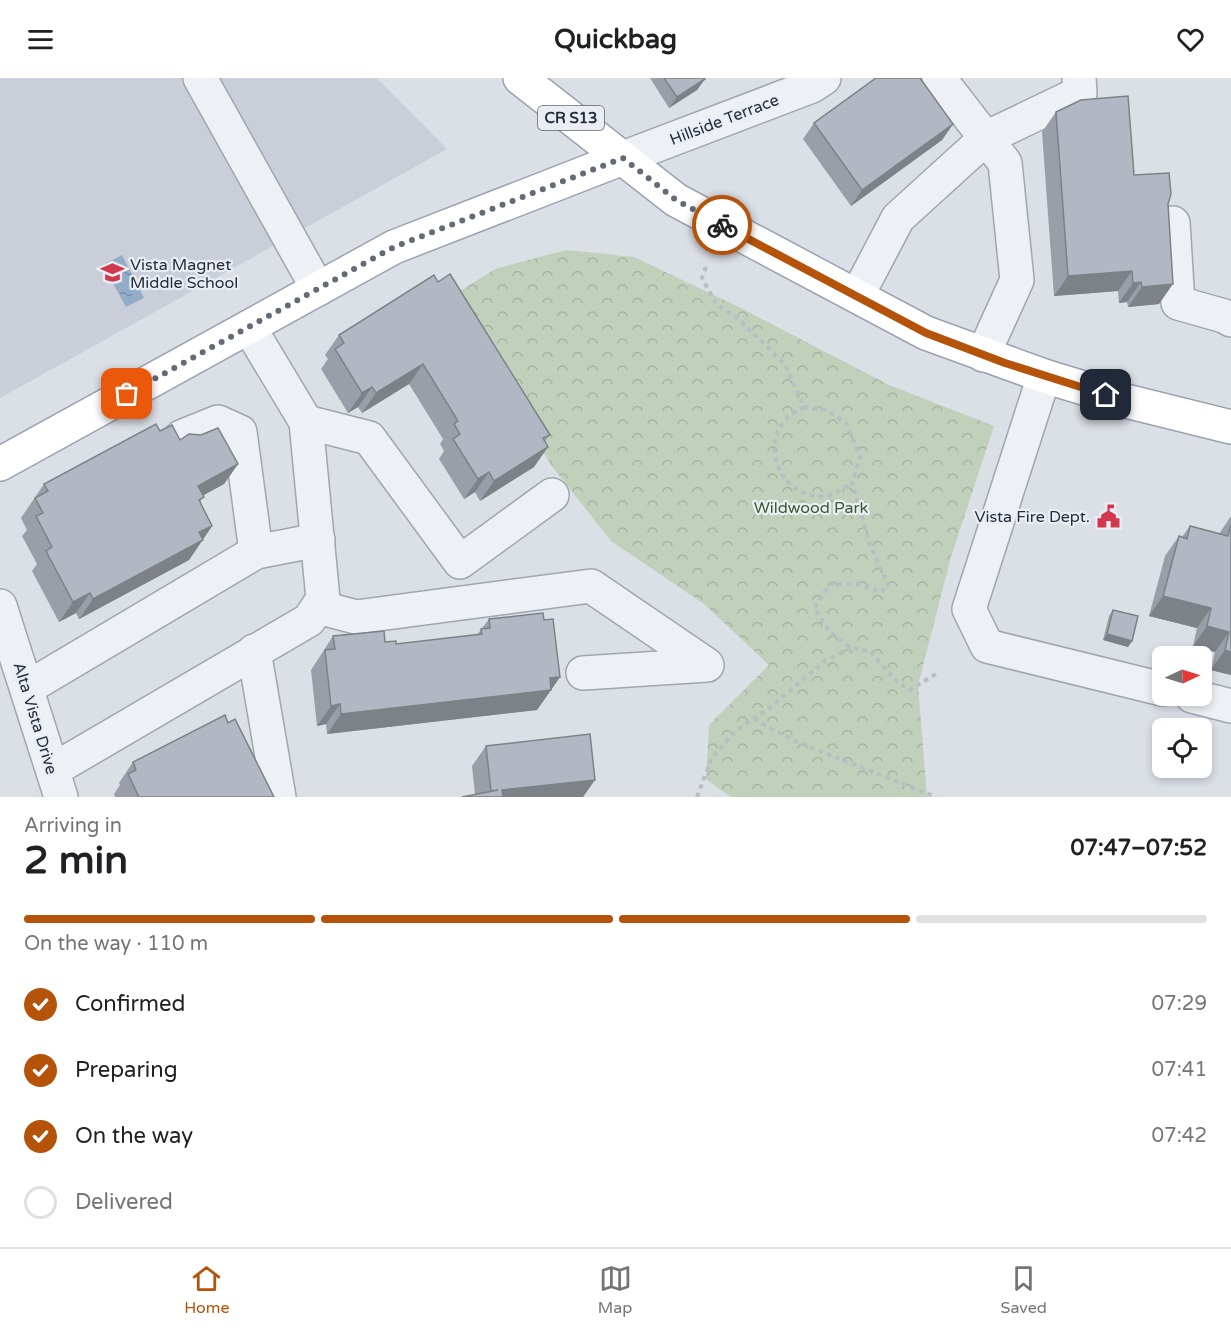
<!DOCTYPE html>
<meta charset="utf-8">
<style>
body{margin:0;font-family:"Varela Round",sans-serif;background:#f6f6f6;color:#202124;height:100vh;display:flex;flex-direction:column;font-size:22px;white-space:nowrap}
*{box-sizing:border-box;margin:0}
p{font-size:20px;color:#757577}
.icon{flex:none;width:33px;height:33px;fill:none;stroke:currentColor;stroke-width:2;stroke-linecap:round;stroke-linejoin:round}
.map{position:relative;height:719px;overflow:hidden}
.details{display:flex;flex-direction:column;background:#fff;flex:1}
.details>*{flex:none}
.needle{width:39px;rotate:86deg}
.tools{position:absolute;left:1152px;top:568px;display:grid;gap:12px}
.tools a{display:grid;place-items:center;width:60px;height:60px;border-radius:9px;background:#fff;box-shadow:0 3px 9px #0003;font-size:30px}
.pin{position:absolute;display:grid;place-items:center;width:51px;height:51px;color:#fff;margin:-26px;border-radius:12px;box-shadow:0 3px 9px #0006}
.courier{position:absolute;display:grid;place-items:center;width:60px;height:60px;margin:-30px;border:4px solid #b45309;border-radius:50%;background:#fff;color:#222;box-shadow:0 2px 8px #0007}
.overview em{font-style:normal;font-weight:700}
.overview div{display:flex;flex-direction:column-reverse}
.overview{display:flex;align-items:center;justify-content:space-between;height:102px;padding:0 24px}
h1{font-size:39px;font-weight:700;line-height:45px}
.bar{display:grid;grid-template-columns:repeat(4,1fr);gap:9px 6px;align-content:center;height:72px;padding:0 24px}
.bar i{height:8px;border-radius:4px;background:#e0e0e0}
.bar .on{background:#b45309}
.bar p{grid-column:span 4}
ol{padding:0 24px;list-style:none}
li{display:flex;align-items:center;gap:18px;height:66px}
li p{margin-inline-start:auto}
li .icon{padding:6px;border-radius:50%;background:#b45309;color:#fff;stroke-width:4}
li:last-child{color:#757577}
li i{width:33px;height:33px;border:3px solid #e0e0e0;border-radius:50%}
header{display:flex;justify-content:space-between;align-items:center;height:78px;padding:0 24px;background:#fff;font-size:27px;font-weight:700}
.tab-bar{display:flex;justify-content:space-around;align-items:center;height:84px;border-top:2px solid #e0e0e0;background:#fff;font-size:16px;color:#757577}
.tab-bar a{display:grid;justify-items:center;gap:3px}
.tab-bar .on{color:#b45309}
.map>svg:first-child{display:block}
.built{fill:#c9ced8}
.park{fill:url(#park-crowns)}
.water{fill:url(#water-ripples)}
.lines{fill:none;stroke-linecap:round;stroke-linejoin:round}
.minor-casing{stroke:#a0a6b0;stroke-width:36}
.major-casing{stroke:#9aa3b2;stroke-width:36}
.path{stroke:#b9bdc4;stroke-width:4;stroke-dasharray:4.5 4.5;stroke-linecap:butt}
.minor{stroke:#edf0f4;stroke-width:33}
.major{stroke:#fff;stroke-width:33}
.wall{fill:#999ea8}
.shaded-wall{fill:#7d8188}
.building{fill:#b2b8c3;stroke:#7d8188;stroke-width:1.5}
.done{stroke:#646b78;stroke-width:6;stroke-dasharray:0 10.8}
.route{stroke:#b45309;stroke-width:8}
.labels{text-anchor:middle;stroke-width:4.5;stroke-linejoin:round;paint-order:stroke}
.shield{fill:#eaeef4;stroke:#5f6774;stroke-width:1.5}
.shield-label{font-size:15px;font-weight:bold;fill:#242d3d}
.street-label{font-size:16px;fill:#242d3d;stroke:#eaeef4}
.poi-label{font-size:16px;fill:#242d3d;stroke:#eaeef4;text-anchor:start}
.park-label{font-size:16px;fill:#385931;stroke:#eaeef4}
</style>
<header><svg class="icon" aria-label="menu" viewBox="0 0 24 24"><path d="M4 6h16M4 12h16M4 18h16"/></svg>Quickbag<svg class="icon" aria-label="heart" viewBox="0 0 24 24"><path d="M12 20l-8-8c-3-5 5-10 8-4 3-6 11-1 8 4z"/></svg></header>
<div class="map">
<svg width="1231" height="719" viewBox="0 0 1231 719">
<defs>
<pattern id="park-crowns" width="20" height="18" patternUnits="userSpaceOnUse" patternTransform="scale(1.5)"><rect width="20" height="18" fill="#c1d0bb"/><path d="M2 6a3 3 0 1 1 6 0M12 15a3 3 0 1 1 6 0" fill="none" stroke="#a6b3a2"/></pattern>
<pattern id="water-ripples" width="26" height="14" patternUnits="userSpaceOnUse" patternTransform="scale(1.5)"><rect width="26" height="14" fill="#93adc9"/><path d="M2 4q2-2 4 0t4 0M15 11q2-2 4 0t4 0" fill="none" stroke="#788da4"/></pattern>
</defs>
<rect width="100%" height="100%" fill="#dbdfe6"/>
<polygon class="built" points="0,0 377,0 447,71 0,320"/>
<polygon class="park" points="566,172 634,179 741,230 889,307 994,348 951,479 918,607 927,719 731,719 706,701 709,647 769,587 704,526 611,463 551,387 452,218 495,191"/>
<polygon class="water" points="122,177 144,220 126,229 103,187"/>
<g class="lines">
<defs>
<g id="minor">
<polyline points="200,0 318,211"/>
<polyline points="939,0 1005,85 1017,202 983,277"/>
<polyline points="623,80 812,8 824,0"/>
<polyline points="1173,145 1178,225 1224,238 1231,242"/>
<polyline points="857,218 898,140 986,60 1080,15 1079,0"/>
<polyline points="249,249 306,344 369,360 460,484 552,417"/>
<polyline points="1044,298 969,531 987,568 1162,611"/>
<polyline points="181,359 218,344 240,354 256,474"/>
<polyline points="0,528 61,719"/>
<polyline points="318,529 356,539 591,508 707,587 583,595"/>
<polyline points="254,573 279,719"/>
<polyline points="27,610 256,474 318,462"/>
<polyline points="1192,618 1231,628"/>
<polyline points="53,692 309,542 323,521 306,344"/>
</g>
<g id="major">
<polyline points="520,0 676,122 926,255 1044,298 1126,323 1231,349"/>
<polyline points="0,386 394,169 623,80"/>
</g>
</defs>
<use href="#minor" class="minor-casing"/>
<use href="#major" class="major-casing"/>
<g class="path">
<polyline points="706,189 702,200 717,227 737,240 784,285 804,329 827,332 847,346 860,379 852,405 871,469 889,509 880,514 858,506 830,506 814,530 829,553 851,570 870,573 897,604 910,612 936,596"/>
<path d="M804,329c-7,4 -18,10 -22,17 -22,32 6,77 45,72 8,-2 18,-9 25,-13"/>
<polyline points="754,641 797,664 936,719"/>
<polyline points="697,719 712,679 736,653 772,628 826,582 851,570"/>
</g>
<use href="#minor" class="minor"/>
<use href="#major" class="major"/>
</g>
<g class="wall">
<polygon points="650,0 705,0 697,12 669,30"/>
<polygon points="1056,34 1168,126 1159,226 1128,229 1127,224 1119,225 1118,213 1054,218 1042,54"/>
<polygon points="814,45 953,46 942,62 851,128 803,61"/>
<polygon points="438,204 550,357 545,363 534,389 480,423 475,414 464,421 439,381 444,373 440,366 443,361 409,306 362,335 358,329 348,335 321,291 328,281 325,277 339,257"/>
<polygon points="160,353 238,386 224,406 203,417 200,425 212,448 189,482 79,541 76,535 59,544 32,493 37,486 22,458 27,452 21,440 44,406"/>
<polygon points="1231,438 1231,597 1211,592 1215,574 1193,568 1197,550 1149,538 1165,478 1179,458 1182,459 1190,448 1219,456"/>
<polygon points="1113,532 1132,563 1128,569 1103,562 1109,538"/>
<polygon points="489,541 544,542 560,599 537,632 327,656 326,646 317,648 311,592 333,558 396,566 477,557"/>
<polygon points="228,645 274,719 115,719 114,716 120,707 119,705 133,684"/>
<polygon points="486,668 583,719 475,716 472,688"/>
</g>
<g class="shaded-wall">
<polygon points="705,1 697,12 669,30 677,19"/>
<polygon points="953,46 942,62 851,128 862,112"/>
<polygon points="1132,193 1118,213 1054,218 1068,198"/>
<polygon points="1141,204 1127,224 1119,225 1133,205"/>
<polygon points="1173,206 1159,226 1128,229 1142,209"/>
<polygon points="423,286 409,306 362,335 376,315"/>
<polygon points="372,309 358,329 348,335 362,315"/>
<polygon points="548,369 534,389 480,423 494,403"/>
<polygon points="238,386 224,406 184,428 198,408"/>
<polygon points="489,394 475,414 464,421 478,401"/>
<polygon points="212,448 189,482 79,541 93,521 199,454"/>
<polygon points="90,515 76,535 59,544 73,524"/>
<polygon points="1163,518 1211,530 1197,550 1149,538"/>
<polygon points="1207,548 1229,554 1215,574 1193,568"/>
<polygon points="1107,556 1132,563 1128,569 1103,562"/>
<polygon points="1225,572 1231,574 1231,597 1211,592"/>
<polygon points="560,599 537,632 327,656 341,636"/>
<polygon points="340,626 326,646 317,648 331,628"/>
<polygon points="595,702 583,719 496,719 502,712"/>
</g>
<g class="building">
<polygon points="664,0 704,0 705,1 677,19"/>
<polygon points="876,0 920,0 953,46 862,112 814,45"/>
<polygon points="1128,18 1134,97 1169,95 1171,116 1168,126 1173,206 1142,209 1141,204 1133,205 1132,193 1068,198 1056,34 1081,22"/>
<polygon points="450,196 550,357 543,360 548,369 494,403 489,394 478,401 453,361 460,356 454,346 458,343 423,286 376,315 372,309 362,315 335,271 344,265 339,257 434,197 438,204"/>
<polygon points="156,346 160,353 172,347 180,362 189,356 201,357 218,350 238,386 198,408 204,419 199,422 212,448 199,454 203,462 93,521 90,515 73,524 46,473 52,469 36,438 43,435 35,420 48,413 44,406"/>
<polygon points="1231,446 1231,574 1225,572 1229,554 1207,548 1211,530 1163,518 1179,458 1187,461 1190,448 1228,458"/>
<polygon points="1113,532 1138,538 1132,563 1107,556"/>
<polygon points="543,535 544,542 553,541 560,599 550,600 551,612 341,636 340,626 331,628 325,572 335,571 333,558 384,553 385,564 396,563 396,566 482,556 481,551 490,550 489,541"/>
<polygon points="225,637 228,645 235,641 274,719 139,719 128,696 136,692 133,684"/>
<polygon points="590,656 595,702 502,712 503,719 462,719 498,712 491,713 486,668"/>
</g>
<g class="lines">
<polyline class="done" points="127,316 394,169 623,80 676,122 722,147"/>
<polyline class="route" points="722,147 926,255 1005,285 1106,317"/>
</g>
<defs>
<symbol id="school-bare" viewBox="-9 -9 18 18"><path d="M0-5L7-2L0 1L-7-2ZM-4 1L0 2.5L4 1V4Q0 6-4 4Z" fill="#d3374e" stroke="#eaeef4" stroke-width="2.5" paint-order="stroke"/></symbol>
<symbol id="civic-bare" viewBox="-9 -9 18 18"><path d="M-.6-6.5H3V-4.5H.6V-3L4-1V1h2V6H-6V1h2V-1L-.6-3ZM-1.2 2.5V6h2.4V2.5Z" fill="#d3374e" stroke="#eaeef4" stroke-width="2.5" paint-order="stroke"/></symbol>
</defs>
<g fill-rule="evenodd">
<use href="#school-bare" x="96" y="178" width="33" height="33"/>
<use href="#civic-bare" x="1092" y="422" width="33" height="33"/>
</g>
<g class="labels">
<rect class="shield" x="538" y="28" width="66" height="24" rx="4.5"/>
<g class="shield-label">
<text x="571" y="45">CR S13</text>
</g>
<g class="street-label">
<text transform="translate(724 41) rotate(-21)" y="6">Hillside Terrace</text>
<text transform="translate(36 640) rotate(73)" y="6">Alta Vista Drive</text>
</g>
<g class="poi-label">
<text x="130" y="192">Vista Magnet<tspan x="130" dy="18">Middle School</tspan></text>
<text x="1090" y="444" text-anchor="end">Vista Fire Dept.</text>
</g>
<g class="park-label">
<text x="811" y="435">Wildwood Park</text>
</g>
</g>
</svg>
<div class="tools">
<a><svg class="needle" viewBox="-14 -14 28 28"><path d="M0-13l5 13h-10z" fill="#e53935"/><path d="M0 13l5-13h-10z" fill="#757577"/></svg></a>
<a><svg class="icon" aria-label="locate" viewBox="0 0 24 24"><circle cx="12" cy="12" r="6"/><path d="M12 2v4M12 18v4M2 12h4M18 12h4"/></svg></a>
</div>
<div class="pin" style="left:127px;top:316px;background:#ea580c"><svg class="icon" aria-label="bag" viewBox="0 0 24 24"><path d="M5 8h14l-1 12H6zM9 8a3 3 0 0 1 6 0"/></svg></div>
<div class="pin" style="left:1106px;top:317px;background:#1f2937"><svg class="icon" aria-label="home" viewBox="0 0 24 24"><path d="M3 11l9-7 9 7M6 9v11h12V9"/></svg></div>
<div class="courier" style="left:722px;top:147px"><svg class="icon" aria-label="bike" viewBox="0 0 24 24"><circle cx="6" cy="16" r="4"/><circle cx="18" cy="16" r="4"/><path d="M6 16l4-8h5l3 8M10 8l3 8H6M13 5h3"/></svg></div>
</div>
<section class="details">
<div class="overview"><div><h1>2 min</h1><p>Arriving in</p></div><em>07:47–07:52</em></div>
<div class="bar"><i class="on"></i><i class="on"></i><i class="on"></i><i></i><p>On the way · 110 m</p></div>
<ol>
<li><svg class="icon" aria-label="check" viewBox="0 0 24 24"><path d="M5 12l5 5 9-10"/></svg>Confirmed<p>07:29</p></li>
<li><svg class="icon" aria-label="check" viewBox="0 0 24 24"><path d="M5 12l5 5 9-10"/></svg>Preparing<p>07:41</p></li>
<li><svg class="icon" aria-label="check" viewBox="0 0 24 24"><path d="M5 12l5 5 9-10"/></svg>On the way<p>07:42</p></li>
<li><i></i>Delivered</li>
</ol>
</section>
<nav class="tab-bar">
<a class="on"><svg class="icon" aria-label="home" viewBox="0 0 24 24"><path d="M3 11l9-7 9 7M6 9v11h12V9"/></svg>Home</a>
<a><svg class="icon" aria-label="map" viewBox="0 0 24 24"><path d="M3 6l6-2 6 2 6-2v14l-6 2-6-2-6 2zM9 4v14M15 6v14"/></svg>Map</a>
<a><svg class="icon" aria-label="saved" viewBox="0 0 24 24"><path d="M7 4h10v16l-5-4-5 4z"/></svg>Saved</a>
</nav>
